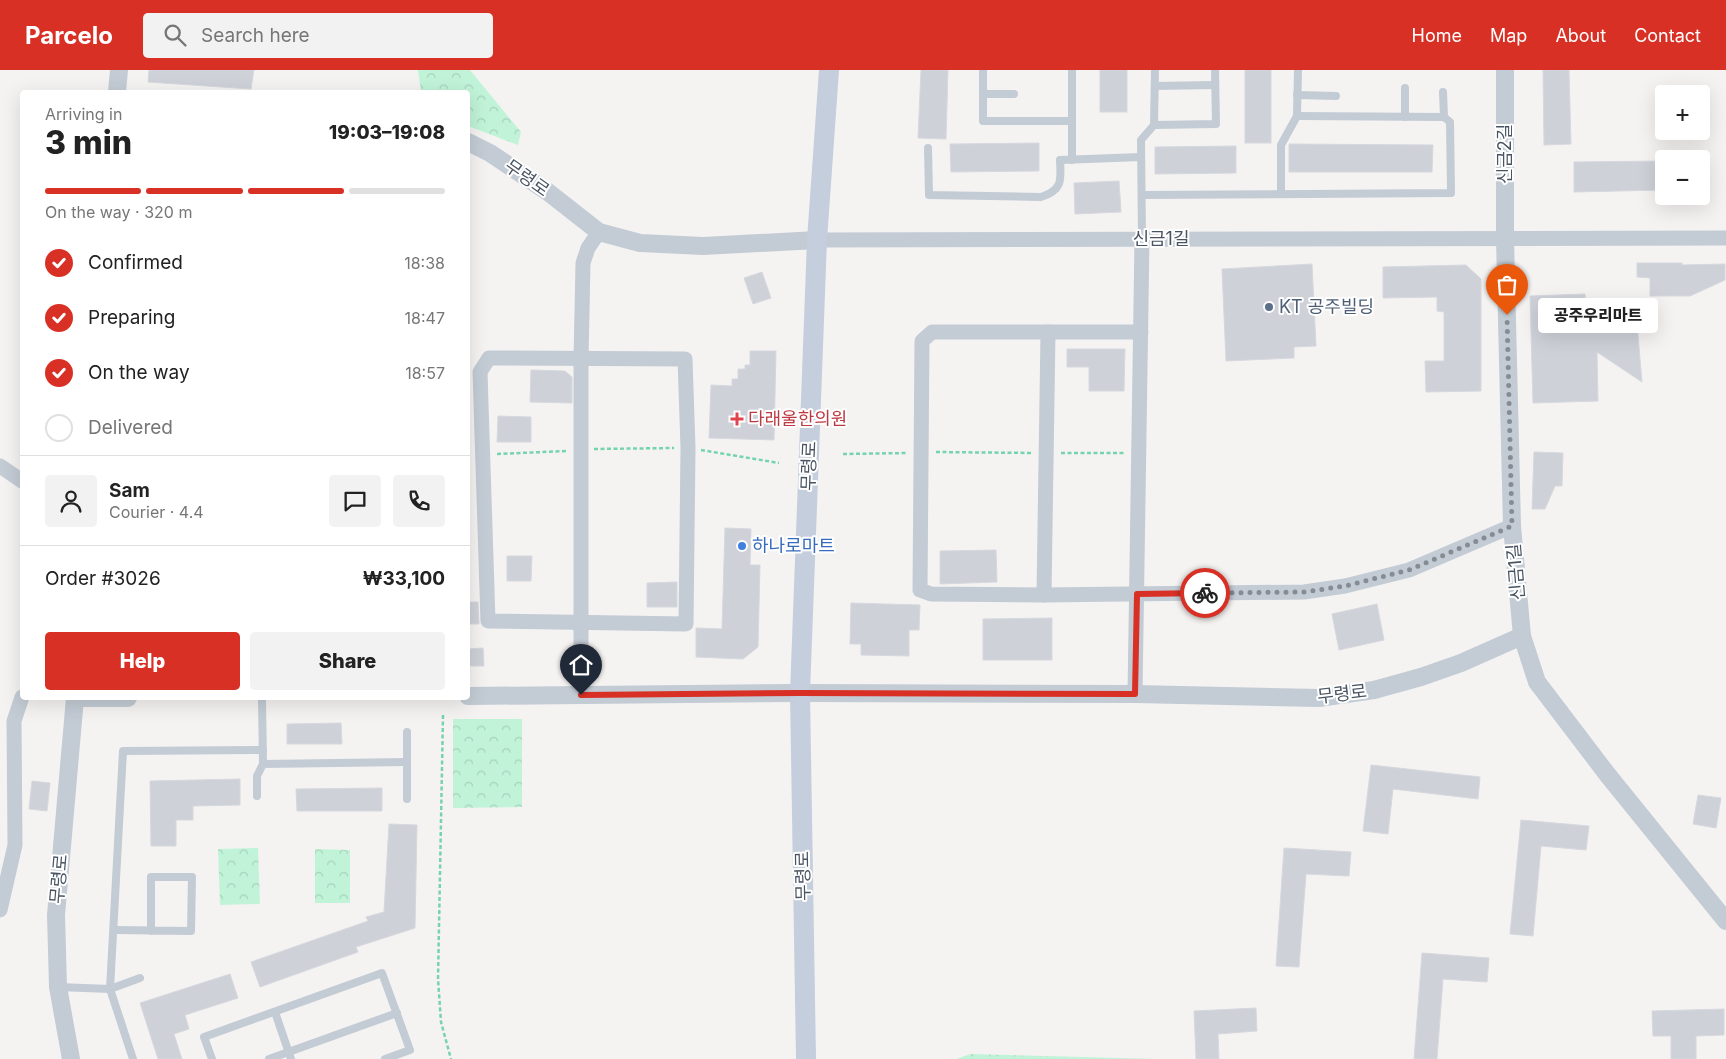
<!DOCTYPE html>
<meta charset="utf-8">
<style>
body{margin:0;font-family:Inter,"Noto Sans KR",sans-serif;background:#f2f2f2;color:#222;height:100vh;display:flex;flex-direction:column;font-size:19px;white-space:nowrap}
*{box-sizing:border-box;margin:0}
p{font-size:16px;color:#767676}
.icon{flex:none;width:28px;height:28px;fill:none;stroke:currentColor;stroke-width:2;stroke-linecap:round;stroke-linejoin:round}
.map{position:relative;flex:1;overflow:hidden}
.details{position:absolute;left:20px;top:20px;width:450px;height:610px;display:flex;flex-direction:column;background:#fff;border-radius:5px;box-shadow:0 5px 20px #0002}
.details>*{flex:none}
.buttons{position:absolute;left:1655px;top:15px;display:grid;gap:10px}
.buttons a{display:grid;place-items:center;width:55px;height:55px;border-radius:5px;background:#fff;box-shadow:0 5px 20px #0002;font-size:25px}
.pin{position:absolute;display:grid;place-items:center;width:42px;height:42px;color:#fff;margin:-51px -21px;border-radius:50% 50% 50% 0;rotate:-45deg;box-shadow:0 0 5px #0007}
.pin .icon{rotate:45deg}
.courier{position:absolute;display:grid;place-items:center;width:50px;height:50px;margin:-25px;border:4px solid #d93025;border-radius:50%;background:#fff;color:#222;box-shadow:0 1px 6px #0007}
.bubble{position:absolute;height:35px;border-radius:5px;background:#fff;box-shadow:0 5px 20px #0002;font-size:16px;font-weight:800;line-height:35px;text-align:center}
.head em{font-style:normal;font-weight:800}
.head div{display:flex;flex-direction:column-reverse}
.head{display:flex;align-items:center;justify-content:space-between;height:85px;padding:0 25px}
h1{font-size:32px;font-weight:800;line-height:38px}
.bar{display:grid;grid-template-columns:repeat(4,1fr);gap:8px 5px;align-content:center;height:60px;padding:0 25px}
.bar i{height:6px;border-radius:4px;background:#e0e0e0}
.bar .active{background:#d93025}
.bar p{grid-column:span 4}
.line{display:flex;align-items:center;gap:12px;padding:0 25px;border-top:1px solid #e0e0e0}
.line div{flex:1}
.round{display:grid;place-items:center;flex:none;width:52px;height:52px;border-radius:5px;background:#f2f2f2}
ol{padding:0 25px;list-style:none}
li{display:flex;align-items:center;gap:15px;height:55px}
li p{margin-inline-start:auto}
li .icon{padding:5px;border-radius:50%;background:#d93025;color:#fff;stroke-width:4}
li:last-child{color:#767676}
li i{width:28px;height:28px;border:2px solid #e0e0e0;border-radius:50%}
.action{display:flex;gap:10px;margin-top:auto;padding:10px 25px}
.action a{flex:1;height:58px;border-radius:5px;background:#d93025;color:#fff;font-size:20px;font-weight:800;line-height:58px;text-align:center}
.action a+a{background:#f2f2f2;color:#222}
header{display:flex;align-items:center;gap:30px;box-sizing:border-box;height:70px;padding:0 25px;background:#d93025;color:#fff}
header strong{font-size:24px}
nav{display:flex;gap:28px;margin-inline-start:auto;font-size:18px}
.search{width:350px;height:45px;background:#f2f2f2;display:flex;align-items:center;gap:12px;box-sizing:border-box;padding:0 18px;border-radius:5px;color:#767676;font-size:19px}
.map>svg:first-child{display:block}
.forest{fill:url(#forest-crowns)}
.building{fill:#ced1d8;stroke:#d6d8de}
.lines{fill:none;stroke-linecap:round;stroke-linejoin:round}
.path{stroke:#75d4ad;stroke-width:2.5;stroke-dasharray:4 2.5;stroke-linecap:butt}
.service{stroke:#c3cbd4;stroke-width:8}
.minor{stroke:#c3cbd4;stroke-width:15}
.tertiary{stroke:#c3cbd4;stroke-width:18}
.secondary{stroke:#c4cedc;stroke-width:20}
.done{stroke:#858c94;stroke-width:5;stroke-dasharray:0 9}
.route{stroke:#d93025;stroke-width:6}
.service-dot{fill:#5c6f8a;stroke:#fff;stroke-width:2}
.health-dot{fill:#e0444e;stroke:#fff;stroke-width:2}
.shop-dot{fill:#3f7fe0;stroke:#fff;stroke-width:2}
.labels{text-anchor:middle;stroke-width:4;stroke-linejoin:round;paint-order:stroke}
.street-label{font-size:18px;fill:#495462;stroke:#fff}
.service-label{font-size:18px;fill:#4e5e75;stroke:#fff;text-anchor:start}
.health-label{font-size:18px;fill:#be3a42;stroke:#fff;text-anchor:start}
.shop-label{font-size:18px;fill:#366cbe;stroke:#fff;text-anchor:start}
</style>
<header>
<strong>Parcelo</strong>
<div class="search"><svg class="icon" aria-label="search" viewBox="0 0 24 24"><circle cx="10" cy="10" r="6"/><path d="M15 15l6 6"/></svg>Search here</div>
<nav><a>Home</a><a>Map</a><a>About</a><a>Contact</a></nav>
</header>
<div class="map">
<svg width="1726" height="989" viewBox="0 0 1726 989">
<defs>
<pattern id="forest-crowns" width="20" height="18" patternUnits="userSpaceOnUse" patternTransform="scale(1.25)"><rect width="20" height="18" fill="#c0f3d8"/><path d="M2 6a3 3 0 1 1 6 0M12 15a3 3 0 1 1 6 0" fill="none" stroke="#a6d2bc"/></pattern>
</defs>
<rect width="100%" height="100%" fill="#f5f3f2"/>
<g class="forest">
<polygon points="418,0 470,0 521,62 518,75 468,56 468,22 421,22"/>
<polygon points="453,649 522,649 522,737 453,738"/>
<polygon points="258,778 260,834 220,835 218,779"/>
<polygon points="315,779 350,780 350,833 315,833"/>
<polygon points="971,984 1158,989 956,989"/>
</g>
<g class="building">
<polygon points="149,0 254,0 251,19 148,12"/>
<polygon points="921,0 948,0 946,69 918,68"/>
<rect x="1100" y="0" width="27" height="42"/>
<rect x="1245" y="0" width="26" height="73"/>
<polygon points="1543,0 1569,0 1571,74 1544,75"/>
<polygon points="1039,73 1039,101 951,102 950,74"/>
<polygon points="1289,74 1433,75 1432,102 1289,102"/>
<polygon points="1236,76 1236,103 1155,104 1155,77"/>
<polygon points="1664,91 1664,120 1574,122 1574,92"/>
<polygon points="1119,111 1121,142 1075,144 1074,113"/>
<polygon points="1637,193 1682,193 1682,195 1725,194 1725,210 1690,226 1650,226 1650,208 1637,207"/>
<polygon points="1312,194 1316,276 1294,277 1294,288 1226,291 1222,199"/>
<polygon points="1466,195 1481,209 1481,321 1426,322 1425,291 1444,291 1444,242 1437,241 1437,227 1383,228 1383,197"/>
<polygon points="762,202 771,228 753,234 744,208"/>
<polygon points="1585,224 1586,235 1635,231 1642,312 1597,282 1598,331 1533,333 1530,226"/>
<polygon points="1067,279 1125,279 1124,321 1089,321 1089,297 1067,297"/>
<polygon points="750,281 776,281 774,370 709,368 711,315 732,316 732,309 738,309 738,299 745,299 745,295 750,295"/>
<polygon points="531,300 565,301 572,307 572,333 530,332"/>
<polygon points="498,346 531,347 531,372 497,372"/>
<polygon points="1534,382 1563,383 1562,416 1555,416 1545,439 1532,439"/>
<polygon points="725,458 751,459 750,495 760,495 758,577 743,589 696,587 696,558 722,559"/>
<polygon points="996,480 997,512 940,514 940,481"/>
<polygon points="507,486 532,486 531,511 507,511"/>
<polygon points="677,512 677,537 647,537 647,513"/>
<polygon points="468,532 478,532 479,554 468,554"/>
<polygon points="851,533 920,535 919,560 909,560 909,586 861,585 861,574 850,574"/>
<polygon points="1377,534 1384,570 1339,580 1332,544"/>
<polygon points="1052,548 1052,590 983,590 983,549"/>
<polygon points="483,578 484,596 468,596 468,579"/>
<polygon points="341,653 342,674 287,674 287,654"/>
<polygon points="1371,695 1480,707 1478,729 1393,719 1388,764 1363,761"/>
<polygon points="240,709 240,735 193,736 193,750 176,750 176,776 151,776 150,711"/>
<polygon points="32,711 50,713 47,741 29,739"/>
<polygon points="382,718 382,741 297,741 296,719"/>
<polygon points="1698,725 1721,728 1716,758 1693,754"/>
<polygon points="1521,750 1589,756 1586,780 1541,776 1533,866 1510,864"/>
<polygon points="389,754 417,755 415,858 356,877 358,882 260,917 251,892 368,851 366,847 384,842"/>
<polygon points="1284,778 1351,782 1349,806 1306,804 1299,897 1276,896"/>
<polygon points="1422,883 1489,888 1487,912 1443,909 1437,989 1414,989"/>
<polygon points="230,904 238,928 185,945 189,959 174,964 182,989 158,989 140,933"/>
<polygon points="1256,938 1257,961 1218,964 1219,989 1196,989 1194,941"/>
<polygon points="1724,939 1724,965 1696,966 1696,989 1671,989 1671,966 1653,966 1652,941"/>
</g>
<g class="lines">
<g class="path">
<polyline points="594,379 674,378"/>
<polyline points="701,380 779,393"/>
<polyline points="936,382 1033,383"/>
<polyline points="1061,383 1125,383"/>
<polyline points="497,384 566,381"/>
<polyline points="843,384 908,383"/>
<polyline points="443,645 438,909 441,952 451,989"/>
</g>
<g class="service">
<polyline points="983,0 983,51 1072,51"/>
<polyline points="1072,0 1072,90"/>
<polyline points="1155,16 1215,15"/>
<polyline points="1443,22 1444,47"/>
<polyline points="983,24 1014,24"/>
<polyline points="1297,25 1336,26"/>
<polyline points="1405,47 1405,18"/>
<polyline points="1154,55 1216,54 1215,0"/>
<path d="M928,78l1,47 112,2c22,-7 20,-17 19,-37l81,-3"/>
<polyline points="1281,123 1281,75 1297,46 1298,0"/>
<polyline points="1142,125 1451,123 1450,52 1444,47 1297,46"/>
<polyline points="1142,169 1141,70 1154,55 1155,0"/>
<polyline points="263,694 407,692"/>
<polyline points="257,726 257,706 263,694 262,628"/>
<polyline points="407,729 407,662"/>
<polyline points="115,860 191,861 192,807 151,807 151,861"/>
<polyline points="58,917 110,919 140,908"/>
<polyline points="275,942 291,989"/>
<polyline points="133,989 110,919 123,681 263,680"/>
<polyline points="212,989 204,967 382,903 410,980 385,989"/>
<polyline points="269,989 397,943"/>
</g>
<g class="minor">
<polyline points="817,170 1726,168"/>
<polyline points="1141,262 932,262 922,271 920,520 931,524 1044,525 1304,522 1345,516 1409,500 1512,456"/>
<polygon points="489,288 685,289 688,378 686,554 488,551 480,302"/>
<polyline points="0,396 22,411"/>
<polyline points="1044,525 1048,262"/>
<polyline points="1135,624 1142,169"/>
<polyline points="581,625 581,290 583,193 588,178 599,162"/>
<polyline points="0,840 15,775 14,651 22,627"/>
</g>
<g class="tertiary">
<polyline points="1505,0 1505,168 1512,456 1522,566 1537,612 1607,704 1726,851"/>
<polyline points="117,22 119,0"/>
<polyline points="468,72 490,83 548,122 599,162 640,173 703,176 817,170"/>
<polyline points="468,626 800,623 1135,624 1319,628 1374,620 1421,607 1461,593 1522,566"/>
<polyline points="75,628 128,628"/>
<polyline points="71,989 58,917 56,845 75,628"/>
</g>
<polyline class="secondary" points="806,989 800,623 817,170 829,0"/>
</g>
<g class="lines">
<polyline class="done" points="1205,523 1304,522 1345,516 1409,500 1512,456 1507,245"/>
<polyline class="route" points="581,625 800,623 1135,624 1137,524 1205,523"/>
</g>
<circle class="service-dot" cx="1269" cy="237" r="5"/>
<path class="health-dot" d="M734.5 341.5h5v5h5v5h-5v5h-5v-5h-5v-5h5z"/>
<circle class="shop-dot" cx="742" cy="476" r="5"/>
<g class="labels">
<g class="street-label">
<text transform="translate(1505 84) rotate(-90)" y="6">신금2길</text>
<text transform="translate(527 108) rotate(35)" y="6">무령로</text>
<text x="1161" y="175">신금1길</text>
<text transform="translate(809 396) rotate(-88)" y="6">무령로</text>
<text transform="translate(1516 502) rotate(-95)" y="6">신금1길</text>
<text transform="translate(1342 624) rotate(-7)" y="6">무령로</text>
<text transform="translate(803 806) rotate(-91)" y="6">무령로</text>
<text transform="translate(59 809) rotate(-85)" y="6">무령로</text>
</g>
<g class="service-label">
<text x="1279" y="243">KT 공주빌딩</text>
</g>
<g class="health-label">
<text x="748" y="355">다래울한의원</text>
</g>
<g class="shop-label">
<text x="752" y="482">하나로마트</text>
</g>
</g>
</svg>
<div class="buttons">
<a>+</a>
<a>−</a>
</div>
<div class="pin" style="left:1507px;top:245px;background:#ea580c"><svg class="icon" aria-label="bag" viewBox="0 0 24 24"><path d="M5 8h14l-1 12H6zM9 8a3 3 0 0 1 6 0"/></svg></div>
<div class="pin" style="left:581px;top:625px;background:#1f2937"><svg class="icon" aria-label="home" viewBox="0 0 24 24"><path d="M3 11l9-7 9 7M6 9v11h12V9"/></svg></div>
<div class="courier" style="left:1205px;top:523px"><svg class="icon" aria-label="bike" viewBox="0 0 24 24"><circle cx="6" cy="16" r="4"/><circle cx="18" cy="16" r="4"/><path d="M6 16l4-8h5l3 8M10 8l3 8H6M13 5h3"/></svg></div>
<div class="bubble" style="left:1538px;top:228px;width:120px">공주우리마트</div>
<section class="details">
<div class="head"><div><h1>3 min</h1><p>Arriving in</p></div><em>19:03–19:08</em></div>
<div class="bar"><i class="active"></i><i class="active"></i><i class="active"></i><i></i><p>On the way · 320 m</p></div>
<ol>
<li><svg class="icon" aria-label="check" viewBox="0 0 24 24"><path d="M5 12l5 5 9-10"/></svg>Confirmed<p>18:38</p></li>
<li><svg class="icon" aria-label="check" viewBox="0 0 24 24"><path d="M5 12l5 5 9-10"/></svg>Preparing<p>18:47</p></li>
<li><svg class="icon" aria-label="check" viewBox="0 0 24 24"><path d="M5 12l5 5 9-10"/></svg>On the way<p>18:57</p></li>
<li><i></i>Delivered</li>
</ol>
<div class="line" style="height:90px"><a class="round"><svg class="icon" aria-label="person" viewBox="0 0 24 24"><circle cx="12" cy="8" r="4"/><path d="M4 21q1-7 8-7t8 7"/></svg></a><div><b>Sam</b><p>Courier · 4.4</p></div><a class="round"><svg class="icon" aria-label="chat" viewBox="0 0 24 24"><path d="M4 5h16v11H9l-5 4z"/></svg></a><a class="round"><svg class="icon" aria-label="phone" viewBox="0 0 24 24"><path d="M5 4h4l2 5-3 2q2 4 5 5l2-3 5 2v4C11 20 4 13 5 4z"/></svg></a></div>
<div class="line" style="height:65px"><div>Order #3026</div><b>₩33,100</b></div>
<div class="action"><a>Help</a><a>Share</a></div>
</section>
</div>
